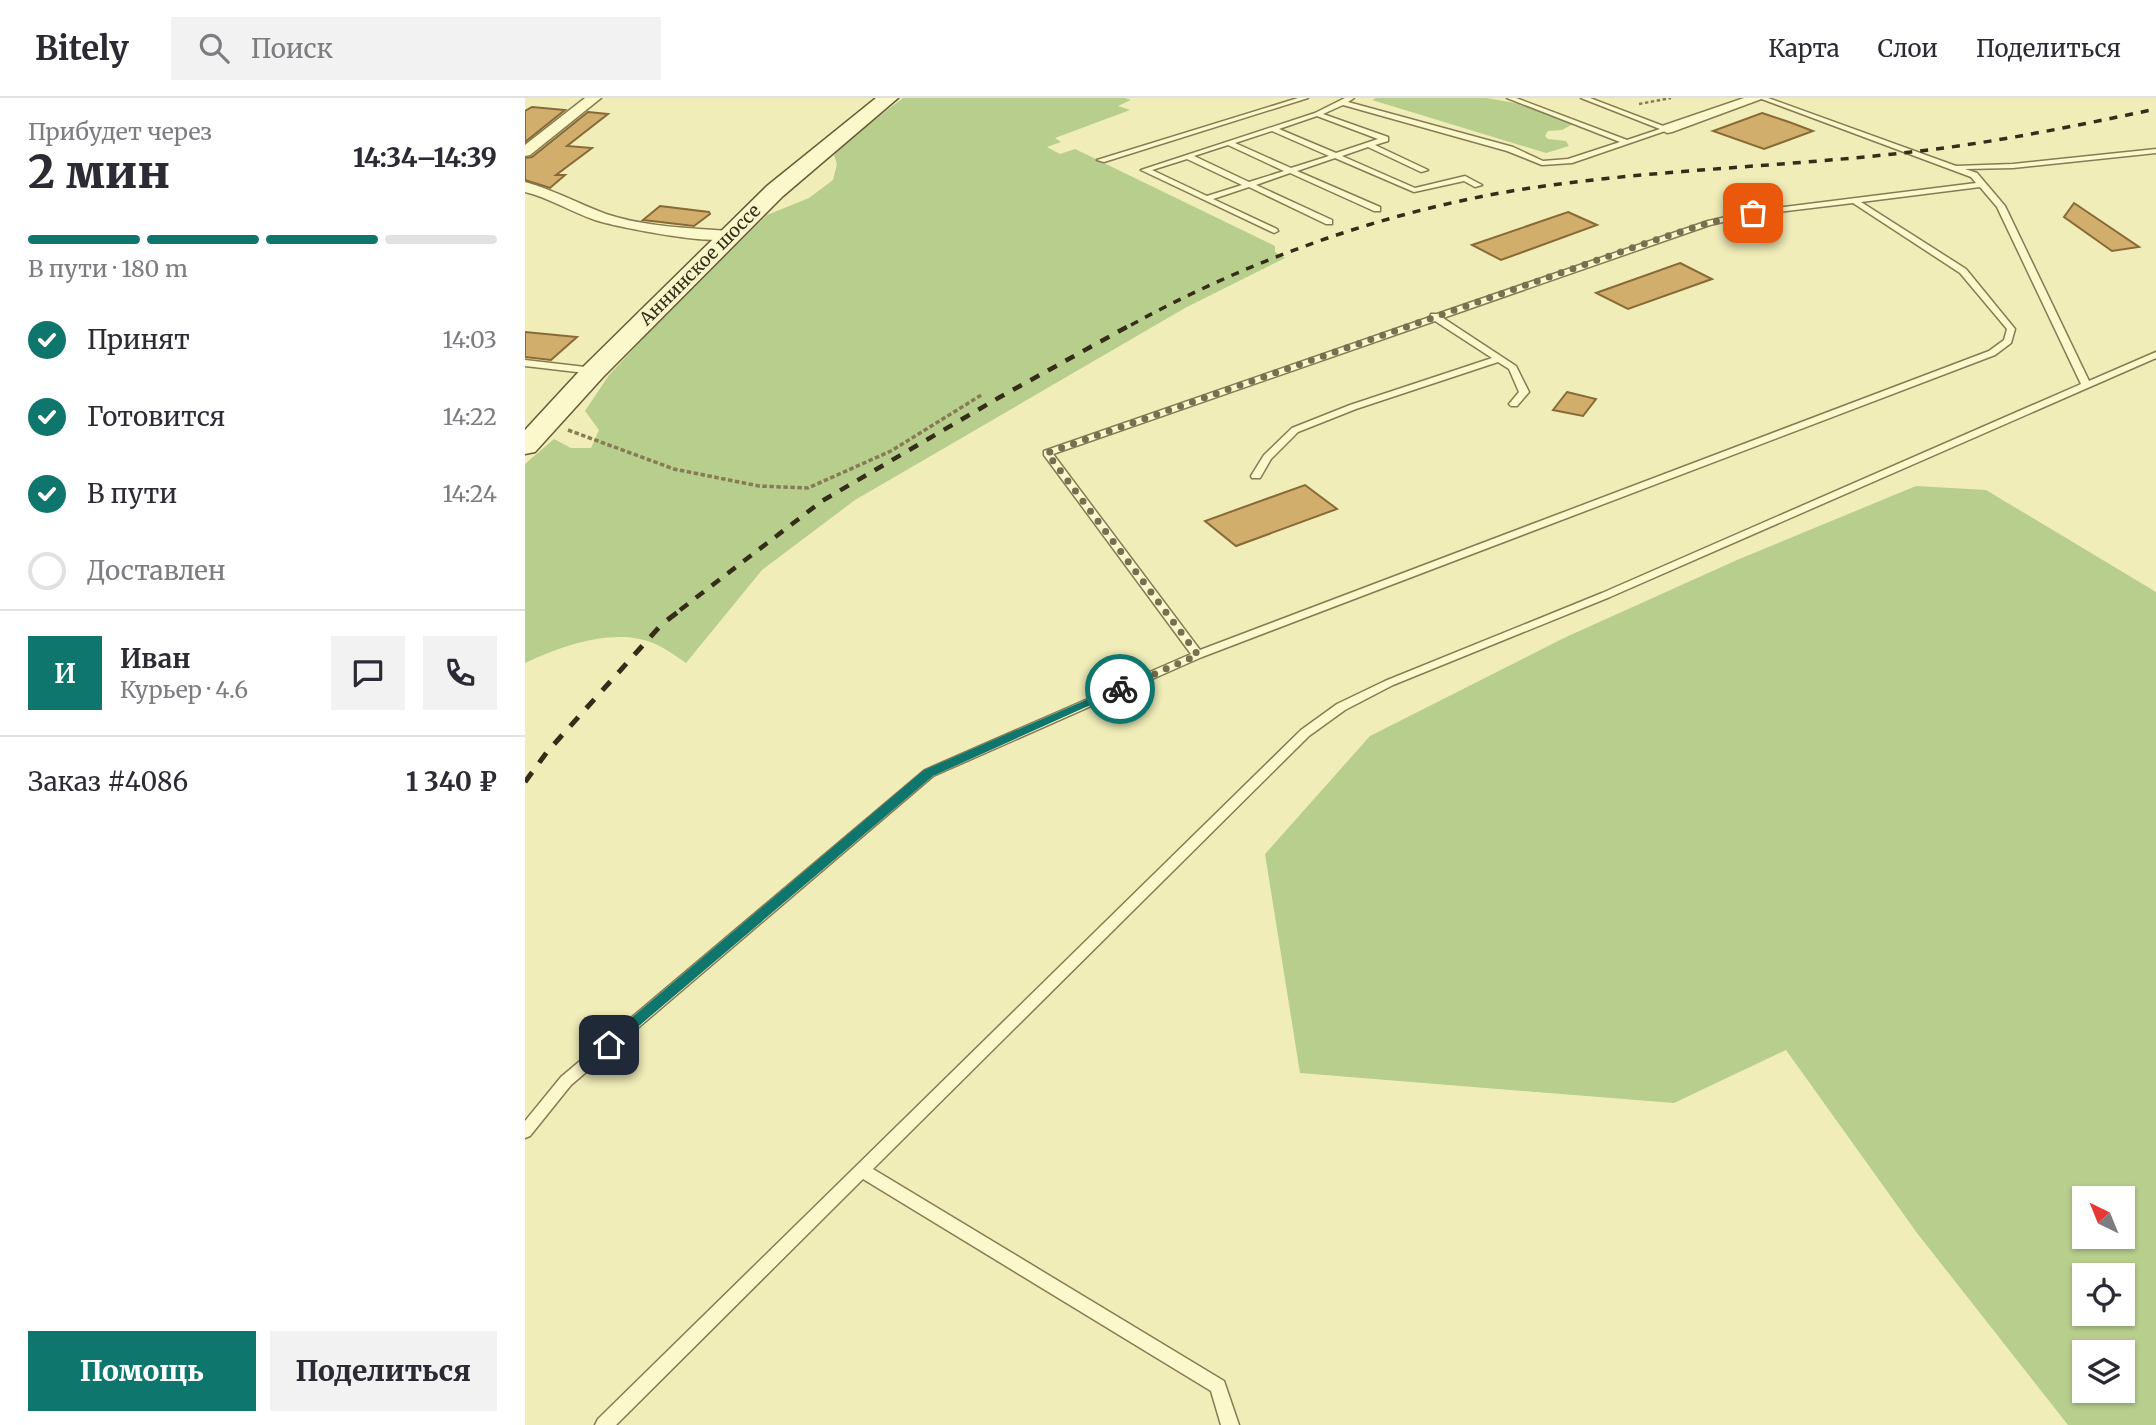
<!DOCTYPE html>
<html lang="ru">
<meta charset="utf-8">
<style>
body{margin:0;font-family:Merriweather,serif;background:#f2f2f3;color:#2b2b33;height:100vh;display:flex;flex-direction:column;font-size:26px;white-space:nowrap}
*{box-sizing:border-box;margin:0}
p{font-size:23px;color:#7c7c81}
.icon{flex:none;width:38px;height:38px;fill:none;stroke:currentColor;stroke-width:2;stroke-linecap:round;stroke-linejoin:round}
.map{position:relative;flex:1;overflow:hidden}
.sheet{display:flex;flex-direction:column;background:#fff;width:525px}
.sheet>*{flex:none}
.needle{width:46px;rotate:317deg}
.fabs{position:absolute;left:1547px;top:1088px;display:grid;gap:14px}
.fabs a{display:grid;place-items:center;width:63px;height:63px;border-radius:0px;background:#fff;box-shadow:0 2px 5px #0004;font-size:35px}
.pin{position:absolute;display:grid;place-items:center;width:60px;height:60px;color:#fff;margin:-30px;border-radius:14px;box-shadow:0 4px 10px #0006}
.courier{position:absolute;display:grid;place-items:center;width:70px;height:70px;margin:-35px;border:5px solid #0f766e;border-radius:50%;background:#fff;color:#222;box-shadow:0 2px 9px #0007}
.summary em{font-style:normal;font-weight:800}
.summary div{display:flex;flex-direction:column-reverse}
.summary{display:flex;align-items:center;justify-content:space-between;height:119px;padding:0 28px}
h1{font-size:46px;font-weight:800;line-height:52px}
.bar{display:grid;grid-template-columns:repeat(4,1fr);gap:10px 7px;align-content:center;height:84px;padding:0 28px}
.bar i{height:9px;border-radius:5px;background:#e1e1e2}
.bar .on{background:#0f766e}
.bar p{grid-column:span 4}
.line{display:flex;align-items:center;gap:18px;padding:0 28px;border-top:2px solid #e1e1e2}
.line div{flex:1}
.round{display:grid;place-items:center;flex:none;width:74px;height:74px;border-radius:0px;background:#f2f2f3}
ol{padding:0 28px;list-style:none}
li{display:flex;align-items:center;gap:21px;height:77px}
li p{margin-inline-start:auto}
li .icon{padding:7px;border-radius:50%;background:#0f766e;color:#fff;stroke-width:4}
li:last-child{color:#7c7c81}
li i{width:38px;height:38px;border:4px solid #e1e1e2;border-radius:50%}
.primary-button{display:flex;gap:14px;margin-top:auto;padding:14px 28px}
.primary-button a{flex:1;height:80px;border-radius:0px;background:#0f766e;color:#fff;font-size:28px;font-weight:800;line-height:80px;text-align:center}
.primary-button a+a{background:#f2f2f3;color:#2b2b33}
header{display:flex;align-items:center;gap:42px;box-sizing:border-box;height:98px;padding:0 35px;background:#fff;border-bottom:2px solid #e1e1e2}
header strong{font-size:33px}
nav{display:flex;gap:38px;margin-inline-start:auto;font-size:24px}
.search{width:490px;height:63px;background:#f2f2f3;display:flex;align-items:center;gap:18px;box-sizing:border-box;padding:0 24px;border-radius:0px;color:#7c7c81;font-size:26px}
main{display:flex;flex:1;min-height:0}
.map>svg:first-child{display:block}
.green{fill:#b7ce8d;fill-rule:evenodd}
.building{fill:#d1ae6c;stroke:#886a37;stroke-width:2}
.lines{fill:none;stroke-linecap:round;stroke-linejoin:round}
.service-casing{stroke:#877b53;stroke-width:3}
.minor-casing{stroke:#877b53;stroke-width:3}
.secondary-casing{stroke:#685b37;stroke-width:3}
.path-far1{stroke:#877b53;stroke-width:2.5;stroke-dasharray:3.5 2.5;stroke-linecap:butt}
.path{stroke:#877b53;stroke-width:3.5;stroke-dasharray:4.5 2.5;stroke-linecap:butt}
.service{fill:#fbf8cc;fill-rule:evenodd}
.minor{fill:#fbf8cc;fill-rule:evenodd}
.secondary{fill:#fbf8cc;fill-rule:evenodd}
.rail-far2{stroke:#352d19;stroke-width:3.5;stroke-dasharray:8 8;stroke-linecap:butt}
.rail-far1{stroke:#352d19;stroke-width:4.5;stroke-dasharray:10 10;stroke-linecap:butt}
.rail{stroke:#352d19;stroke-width:5;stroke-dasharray:12 12;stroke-linecap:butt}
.route{fill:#0f766e}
.done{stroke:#767051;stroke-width:7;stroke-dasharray:0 12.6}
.labels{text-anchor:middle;stroke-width:5;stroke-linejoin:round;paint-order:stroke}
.far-street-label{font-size:18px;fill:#352d19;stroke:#f7f5c9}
</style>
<header>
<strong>Bitely</strong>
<div class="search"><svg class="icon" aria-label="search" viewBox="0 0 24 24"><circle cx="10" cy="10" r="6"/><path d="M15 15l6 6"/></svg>Поиск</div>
<nav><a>Карта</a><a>Слои</a><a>Поделиться</a></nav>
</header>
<main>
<section class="sheet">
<div class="summary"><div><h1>2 мин</h1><p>Прибудет через</p></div><em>14:34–14:39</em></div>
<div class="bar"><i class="on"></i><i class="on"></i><i class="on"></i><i></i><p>В пути · 180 m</p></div>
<ol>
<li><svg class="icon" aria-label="check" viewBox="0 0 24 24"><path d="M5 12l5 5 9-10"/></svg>Принят<p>14:03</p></li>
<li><svg class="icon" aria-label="check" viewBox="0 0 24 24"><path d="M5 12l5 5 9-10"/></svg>Готовится<p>14:22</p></li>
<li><svg class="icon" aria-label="check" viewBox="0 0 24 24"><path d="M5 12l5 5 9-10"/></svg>В пути<p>14:24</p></li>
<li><i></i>Доставлен</li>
</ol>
<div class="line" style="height:126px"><b class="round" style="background:#0f766e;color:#fff">И</b><div><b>Иван</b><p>Курьер · 4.6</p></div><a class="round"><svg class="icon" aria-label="chat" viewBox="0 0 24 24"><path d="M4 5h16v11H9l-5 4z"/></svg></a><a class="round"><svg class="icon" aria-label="phone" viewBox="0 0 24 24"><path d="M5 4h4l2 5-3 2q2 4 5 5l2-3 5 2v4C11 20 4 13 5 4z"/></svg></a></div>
<div class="line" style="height:91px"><div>Заказ #4086</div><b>1 340 ₽</b></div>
<div class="primary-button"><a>Помощь</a><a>Поделиться</a></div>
</section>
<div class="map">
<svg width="1631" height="1327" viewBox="0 0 1631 1327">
<rect width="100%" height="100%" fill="#f0edb9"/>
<g class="green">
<path d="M378,0h222l6,2 -13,6 12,4 -75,28 6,4 -14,5 13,7 15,-5 200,97v6l10,6 -100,50 -330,192 -93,70 -76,93c-10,-7 -21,-15 -33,-20 -39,-16 -92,3 -128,20v-199l29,-25 17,9h20l8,-18 -14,-19 24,-36 58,-62 100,-98 42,-17 24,-18 4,-16 -3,-9 7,-10z"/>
<polygon points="851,0 962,0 995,6 1048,26 1037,32 1023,33 1020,38 1023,41 1041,43 1044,48 1021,55 847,2"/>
<path d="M1391,388l70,4 170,102v833h-88l-151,-192 -131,-183 -112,53 -374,-30 -35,-219 105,-118 196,-99 171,-77zM1559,1101h39v38h-39zM1559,1178h39v38h-39zM1559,1255h39v38h-39z"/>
</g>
<g class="building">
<polygon points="7,9 40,12 0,44 0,13"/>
<polygon points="63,14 83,16 42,48 67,50 31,77 40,77 25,90 0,82 0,60 7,59"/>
<polygon points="1237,15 1264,24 1288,33 1239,51 1188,33"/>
<polygon points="1549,105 1614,149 1587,153 1539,119"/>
<polygon points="135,108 184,114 185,116 169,128 118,122"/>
<polygon points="1043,114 1072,127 976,162 947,147"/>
<polygon points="1155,165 1187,181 1103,211 1071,195"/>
<polygon points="0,234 52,239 26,262 0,259"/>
<polygon points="1042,294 1071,301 1058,318 1028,312"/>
<polygon points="780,387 812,411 711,448 680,423"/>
</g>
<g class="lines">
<defs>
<g id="service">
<polygon points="773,0 783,0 579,64 572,62"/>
<path d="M820,0h9l-6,4 165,45 30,14 25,-2 52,-17 -113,-44h9l111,42 33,-11 -79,-31h9l81,31 -99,34 -30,2 -35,-14 -164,-46 -20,9 65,23v4l-13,4 53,25 -7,2 -53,-25 -26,9 73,32 50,-12 17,9 -7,2 -11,-6 -50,11 -79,-34 -38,13 83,36v4h-6l-84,-38 -34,12 76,35v4h-6l-77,-37 -36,12 64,30 1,2 -4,2 -133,-63 174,-57zM792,18l61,23 -42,14 -57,-24zM747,33l57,25 -38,12 -56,-25zM703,47l56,26 -35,11 -55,-26zM662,61l55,26 -35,11 -55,-26z"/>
<path d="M1234,0h9l188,68 57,-2 143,-15v4l-143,15 -48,1 12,4 28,33 84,175 67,-29v6l-546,239 -217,88 -48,25 -36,26 -436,433 351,212 15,44h-18l-10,-34 -348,-212 -247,246h-21l3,-6 703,-689 36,-26 48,-23 217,-88 479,-209 -84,-177 -17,-20 -119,15 105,67 49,60 -4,14 -16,12 -793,302 -269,119 -362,309 -41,51 -5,2v-17l36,-44 364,-307 266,-116 -147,-199v-4l386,-134 1,-3h6l271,-93 45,-10 223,-28 -5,-6zM1328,105l107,70 47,56 -3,11 -15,11 -789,299 -147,-196 382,-133 57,37 -142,47 -58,23 -28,27 -13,21 1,2h8l11,-19 27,-27 58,-23 142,-47 11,7 10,23 -10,12 2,2h6l12,-14 -13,-26 -73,-48 267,-93 43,-10z"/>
<polygon points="0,262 69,270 74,273 69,276 0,268"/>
</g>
<g id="minor">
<polygon points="60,0 76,0 5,57 0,58 0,47"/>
<polygon points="1219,0 1239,0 1147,34 1142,35 1135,31 1137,28"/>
<path d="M0,84c29,8 54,22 81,32 39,13 83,14 124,17l8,5c-12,13 -122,-9 -143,-16 -24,-8 -45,-22 -70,-28z"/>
</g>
<polygon id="secondary" points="351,0 373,0 258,98 78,279 10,354 0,356 0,332 60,267 242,88"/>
</defs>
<use href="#service" class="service-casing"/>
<use href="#minor" class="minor-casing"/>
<use href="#secondary" class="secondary-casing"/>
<polyline class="path-far1" points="1114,6 1146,0"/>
<polyline class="path" points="43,332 149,371 234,388 283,390 366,353 458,296"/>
<use href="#service" class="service"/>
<use href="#minor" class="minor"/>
<use href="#secondary" class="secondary"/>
<path class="rail-far2" d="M606,227c129,-71 275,-121 421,-140 119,-16 239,-19 359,-33 82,-9 164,-26 245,-43"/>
<polyline class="rail-far1" points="155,512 297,403 475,299 609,225"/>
<polyline class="rail" points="0,684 22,654 137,526 158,510"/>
</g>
<polygon class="route" points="591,589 601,591 408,678 88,950 79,950 79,943 399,672"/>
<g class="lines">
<polyline class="done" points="595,591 673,557 522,355 1124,144 1183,125 1228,115"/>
</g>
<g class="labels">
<g class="far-street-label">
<text transform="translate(175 167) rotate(-45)" y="6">Аннинское шоссе</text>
</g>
</g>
</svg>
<div class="fabs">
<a><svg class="needle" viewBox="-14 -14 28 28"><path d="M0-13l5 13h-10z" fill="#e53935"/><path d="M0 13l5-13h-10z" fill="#7c7c81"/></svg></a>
<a><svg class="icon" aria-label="locate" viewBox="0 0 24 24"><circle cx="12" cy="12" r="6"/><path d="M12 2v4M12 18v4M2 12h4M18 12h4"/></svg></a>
<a><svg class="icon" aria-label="layers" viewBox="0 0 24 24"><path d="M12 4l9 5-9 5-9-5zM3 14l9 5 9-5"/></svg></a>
</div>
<div class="pin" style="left:1228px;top:115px;background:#ea580c"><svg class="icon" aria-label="bag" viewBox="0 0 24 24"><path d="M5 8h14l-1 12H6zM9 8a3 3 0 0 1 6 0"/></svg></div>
<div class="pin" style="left:84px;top:947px;background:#1f2937"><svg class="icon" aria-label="home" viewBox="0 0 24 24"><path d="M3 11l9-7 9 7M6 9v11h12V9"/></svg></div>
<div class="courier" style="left:595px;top:591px"><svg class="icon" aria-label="bike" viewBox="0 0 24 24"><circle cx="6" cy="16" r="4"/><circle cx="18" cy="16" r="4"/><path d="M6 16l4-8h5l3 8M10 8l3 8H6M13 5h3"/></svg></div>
</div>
</main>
